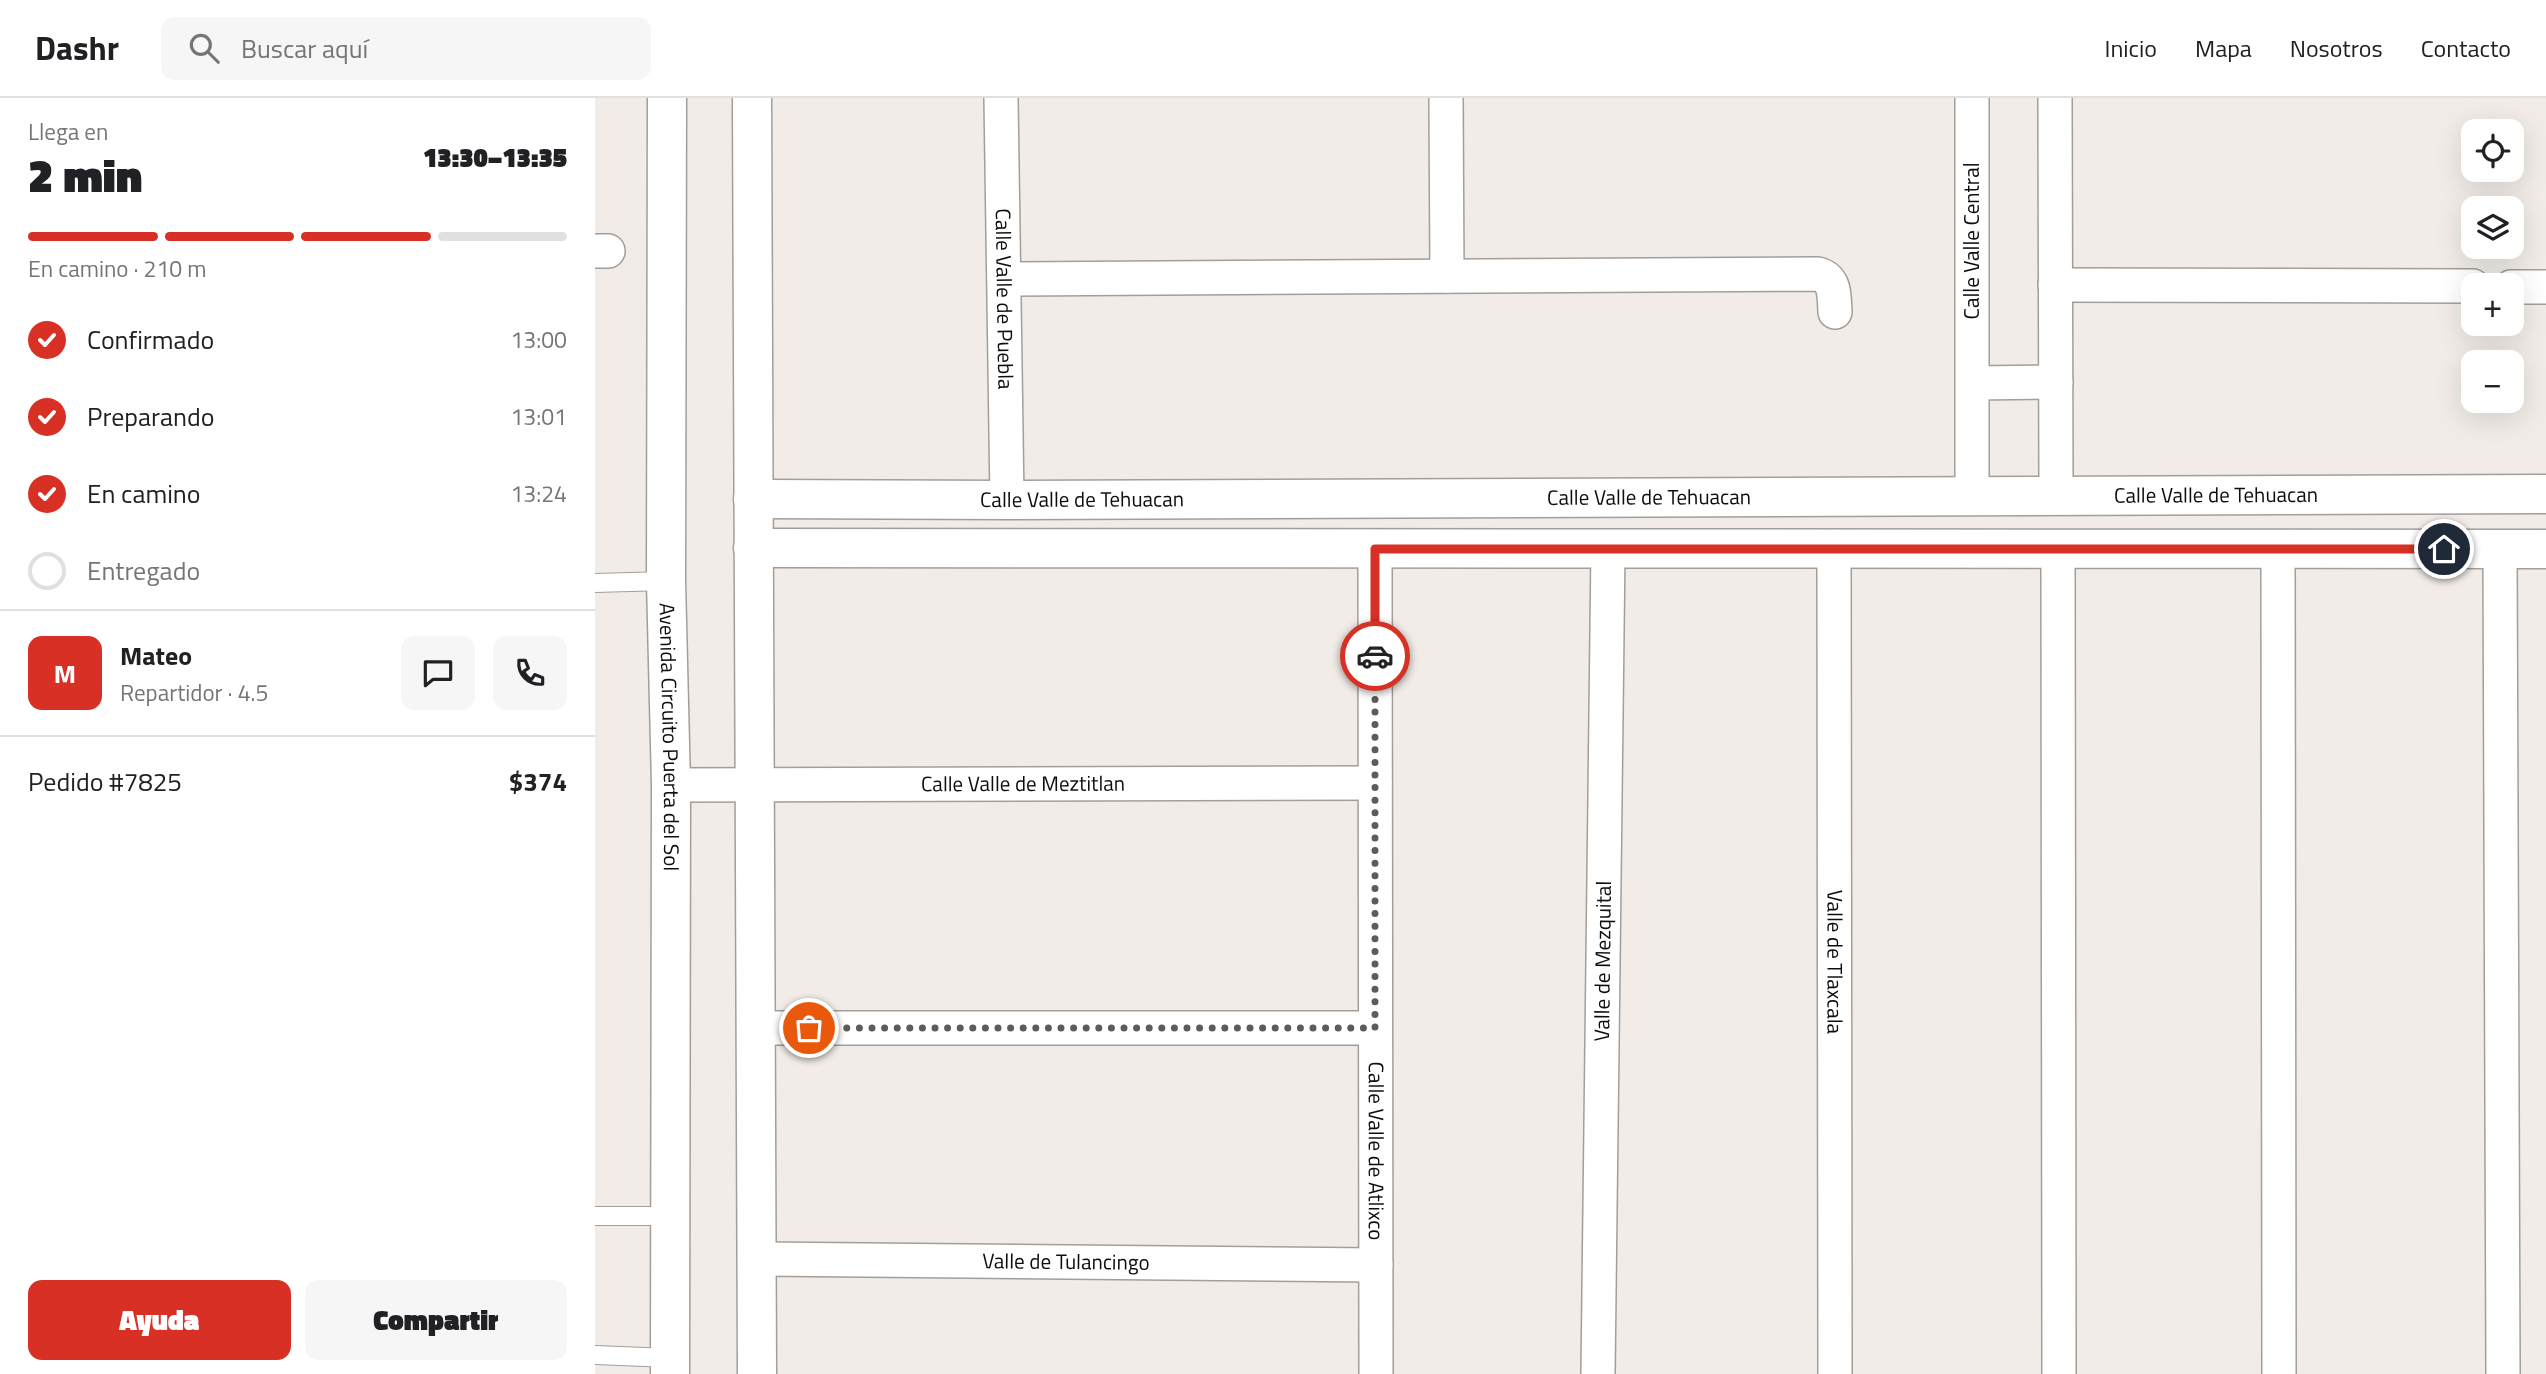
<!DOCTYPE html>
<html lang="es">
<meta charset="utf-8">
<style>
body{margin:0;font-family:"Titillium Web",sans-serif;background:#f6f6f6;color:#202124;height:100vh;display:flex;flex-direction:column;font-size:26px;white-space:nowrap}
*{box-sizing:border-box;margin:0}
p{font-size:23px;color:#757577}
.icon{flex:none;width:38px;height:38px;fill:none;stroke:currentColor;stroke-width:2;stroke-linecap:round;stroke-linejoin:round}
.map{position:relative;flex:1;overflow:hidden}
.sheet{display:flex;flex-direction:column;background:#fff;width:595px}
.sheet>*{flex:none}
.buttons{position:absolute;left:1866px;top:21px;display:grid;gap:14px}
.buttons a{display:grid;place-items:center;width:63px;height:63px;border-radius:14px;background:#fff;box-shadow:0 7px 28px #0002;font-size:35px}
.pin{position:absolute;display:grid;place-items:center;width:60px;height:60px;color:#fff;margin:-30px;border:4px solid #fff;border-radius:50%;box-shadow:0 2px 7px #0007}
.courier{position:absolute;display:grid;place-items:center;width:70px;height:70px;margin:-35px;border:5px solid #d93025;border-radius:50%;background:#fff;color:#222;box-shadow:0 2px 9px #0007}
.summary em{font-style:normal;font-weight:800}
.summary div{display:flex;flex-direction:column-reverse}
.summary{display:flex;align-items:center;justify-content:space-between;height:119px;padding:0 28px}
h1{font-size:46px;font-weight:800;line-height:52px}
.bar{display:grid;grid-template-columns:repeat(4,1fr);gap:10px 7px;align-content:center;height:84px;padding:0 28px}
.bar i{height:9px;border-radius:5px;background:#e0e0e0}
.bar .selected{background:#d93025}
.bar p{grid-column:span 4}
.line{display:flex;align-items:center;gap:18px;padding:0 28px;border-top:2px solid #e0e0e0}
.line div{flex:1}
.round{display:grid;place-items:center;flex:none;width:74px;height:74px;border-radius:14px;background:#f6f6f6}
ol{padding:0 28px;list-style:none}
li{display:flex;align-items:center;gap:21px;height:77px}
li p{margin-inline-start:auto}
li .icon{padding:7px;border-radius:50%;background:#d93025;color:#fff;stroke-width:4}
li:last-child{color:#757577}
li i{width:38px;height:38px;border:4px solid #e0e0e0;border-radius:50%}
.primary-button{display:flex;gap:14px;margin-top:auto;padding:14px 28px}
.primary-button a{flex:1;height:80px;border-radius:14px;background:#d93025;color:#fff;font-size:28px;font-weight:800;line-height:80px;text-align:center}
.primary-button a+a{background:#f6f6f6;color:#202124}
header{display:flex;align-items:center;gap:42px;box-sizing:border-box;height:98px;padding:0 35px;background:#fff;border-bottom:2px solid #e0e0e0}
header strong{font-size:33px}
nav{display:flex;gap:38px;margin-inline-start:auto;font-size:24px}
.search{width:490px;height:63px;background:#f6f6f6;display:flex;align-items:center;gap:18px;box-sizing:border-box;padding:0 24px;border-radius:14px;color:#757577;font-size:26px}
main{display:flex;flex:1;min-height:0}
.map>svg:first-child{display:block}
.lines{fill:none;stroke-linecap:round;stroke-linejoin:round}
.service-casing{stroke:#a39e9a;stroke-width:20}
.minor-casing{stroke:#a39e9a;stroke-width:36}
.tertiary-casing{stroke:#a39e9a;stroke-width:41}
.service{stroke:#fff;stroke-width:18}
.minor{stroke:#fff;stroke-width:33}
.tertiary{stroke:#fff;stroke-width:38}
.done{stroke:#5e5b59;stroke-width:7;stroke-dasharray:0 12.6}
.route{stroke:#d93025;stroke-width:9}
.labels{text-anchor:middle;stroke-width:6;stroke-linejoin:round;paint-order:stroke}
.street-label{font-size:21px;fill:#0f0d0c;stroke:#fff}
</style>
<header>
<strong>Dashr</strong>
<div class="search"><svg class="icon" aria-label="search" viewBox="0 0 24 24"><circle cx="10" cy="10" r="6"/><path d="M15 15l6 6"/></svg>Buscar aquí</div>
<nav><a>Inicio</a><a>Mapa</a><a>Nosotros</a><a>Contacto</a></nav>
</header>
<main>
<section class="sheet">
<div class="summary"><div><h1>2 min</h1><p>Llega en</p></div><em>13:30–13:35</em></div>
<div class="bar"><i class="selected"></i><i class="selected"></i><i class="selected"></i><i></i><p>En camino · 210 m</p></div>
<ol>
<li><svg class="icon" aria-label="check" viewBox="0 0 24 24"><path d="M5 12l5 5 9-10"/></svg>Confirmado<p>13:00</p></li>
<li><svg class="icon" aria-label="check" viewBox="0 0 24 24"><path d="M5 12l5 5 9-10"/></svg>Preparando<p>13:01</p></li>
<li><svg class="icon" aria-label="check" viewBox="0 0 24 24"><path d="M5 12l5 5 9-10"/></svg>En camino<p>13:24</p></li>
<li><i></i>Entregado</li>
</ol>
<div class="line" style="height:126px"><b class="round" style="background:#d93025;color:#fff">M</b><div><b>Mateo</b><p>Repartidor · 4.5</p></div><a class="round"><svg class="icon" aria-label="chat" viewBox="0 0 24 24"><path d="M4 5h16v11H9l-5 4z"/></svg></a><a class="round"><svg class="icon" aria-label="phone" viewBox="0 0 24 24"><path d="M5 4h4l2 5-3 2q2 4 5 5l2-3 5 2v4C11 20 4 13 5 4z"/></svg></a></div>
<div class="line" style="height:91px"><div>Pedido #7825</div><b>$374</b></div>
<div class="primary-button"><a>Ayuda</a><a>Compartir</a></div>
</section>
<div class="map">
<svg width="1951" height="1276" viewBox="0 0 1951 1276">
<rect width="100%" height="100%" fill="#f1ece7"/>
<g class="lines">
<defs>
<g id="service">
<polyline points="0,485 71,483"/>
<polyline points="0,1118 75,1118"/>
<polyline points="0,1257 75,1260"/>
</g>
<g id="minor">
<path id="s1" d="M406,0l6,402"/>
<polyline points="851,0 852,178"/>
<polyline points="1460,0 1461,398"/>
<polyline points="0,153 13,153"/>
<path d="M409,181l814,-5c18,5 16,22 17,38"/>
<polyline points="1460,187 1878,188"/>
<polyline points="1916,189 1951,189"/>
<polyline points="1378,285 1461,284"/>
<polyline points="1377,398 1377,0"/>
<path id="s2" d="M780,451l1,825"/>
<path id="s3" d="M1239,451l1,825"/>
<polyline points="1463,451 1464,1276"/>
<polyline points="1683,451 1684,1276"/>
<polyline points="1905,451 1908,1276"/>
<path id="s4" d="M76,687l704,-2"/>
<polyline points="160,930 780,930"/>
<path id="s5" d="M161,1161l620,6"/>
<path id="s6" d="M1003,1276l10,-825"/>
</g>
<g id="tertiary">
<path id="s7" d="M72,0l-1,483 5,204 -1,589"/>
<polyline points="157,0 162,1276"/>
<path id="s8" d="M158,401l254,1 1539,-6"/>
<polyline points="158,450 1951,451"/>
</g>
</defs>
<use href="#service" class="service-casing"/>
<use href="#minor" class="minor-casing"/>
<use href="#tertiary" class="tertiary-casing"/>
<use href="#service" class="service"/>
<use href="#minor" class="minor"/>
<use href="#tertiary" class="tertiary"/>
</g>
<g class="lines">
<polyline class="done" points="214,930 780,930 780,558"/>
<polyline class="route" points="780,558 780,451 1849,451"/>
</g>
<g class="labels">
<g class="street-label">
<text transform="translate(1377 143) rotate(-90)" y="7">Calle Valle Central</text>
<text dy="7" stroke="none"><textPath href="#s1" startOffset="201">Calle Valle de Puebla</textPath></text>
<text dy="7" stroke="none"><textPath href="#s8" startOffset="1463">Calle Valle de Tehuacan</textPath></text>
<text dy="7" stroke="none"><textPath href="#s8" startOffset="896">Calle Valle de Tehuacan</textPath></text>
<text dy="7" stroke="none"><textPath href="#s8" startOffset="329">Calle Valle de Tehuacan</textPath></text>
<text dy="7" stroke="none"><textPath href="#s7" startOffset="639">Avenida Circuito Puerta del Sol</textPath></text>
<text dy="7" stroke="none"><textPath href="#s4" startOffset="352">Calle Valle de Meztitlan</textPath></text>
<text dy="7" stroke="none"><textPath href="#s6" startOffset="413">Valle de Mezquital</textPath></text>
<text dy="7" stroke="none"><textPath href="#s3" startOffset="413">Valle de Tlaxcala</textPath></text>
<text dy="7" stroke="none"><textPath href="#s2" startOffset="602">Calle Valle de Atlixco</textPath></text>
<text dy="7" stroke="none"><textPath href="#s5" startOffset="310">Valle de Tulancingo</textPath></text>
</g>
</g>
</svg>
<div class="buttons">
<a><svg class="icon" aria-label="locate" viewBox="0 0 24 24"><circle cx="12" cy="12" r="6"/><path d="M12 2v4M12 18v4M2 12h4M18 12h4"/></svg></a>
<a><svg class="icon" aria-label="layers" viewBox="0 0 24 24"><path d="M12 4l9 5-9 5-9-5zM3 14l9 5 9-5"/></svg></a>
<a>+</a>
<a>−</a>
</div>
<div class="pin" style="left:214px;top:930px;background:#ea580c"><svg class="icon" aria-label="bag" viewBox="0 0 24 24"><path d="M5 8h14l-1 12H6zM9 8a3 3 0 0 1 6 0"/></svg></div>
<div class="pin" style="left:1849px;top:451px;background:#1f2937"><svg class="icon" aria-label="home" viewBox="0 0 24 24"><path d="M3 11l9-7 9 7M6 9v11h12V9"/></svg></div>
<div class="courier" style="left:780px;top:558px"><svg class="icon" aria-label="car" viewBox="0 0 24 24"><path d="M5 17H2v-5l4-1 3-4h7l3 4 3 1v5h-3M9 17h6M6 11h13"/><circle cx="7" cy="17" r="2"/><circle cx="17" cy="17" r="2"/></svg></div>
</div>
</main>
